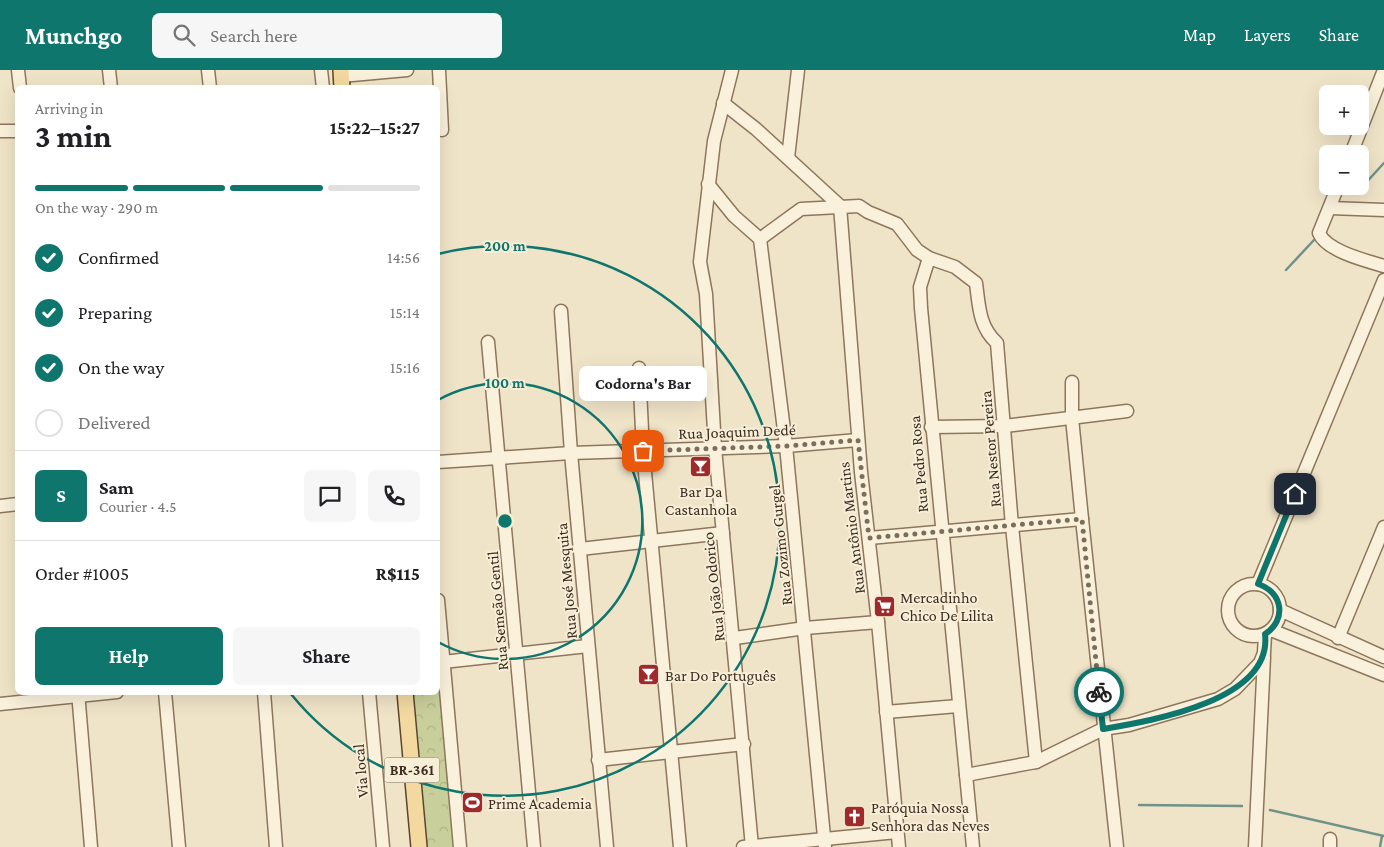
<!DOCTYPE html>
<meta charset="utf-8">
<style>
body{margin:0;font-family:"Crimson Pro",serif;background:#f6f6f6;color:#202124;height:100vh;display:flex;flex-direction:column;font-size:19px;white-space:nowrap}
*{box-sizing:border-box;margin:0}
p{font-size:16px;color:#757577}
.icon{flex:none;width:28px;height:28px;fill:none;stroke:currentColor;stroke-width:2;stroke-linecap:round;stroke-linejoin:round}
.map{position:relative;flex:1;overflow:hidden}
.sheet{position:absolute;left:15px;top:15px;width:425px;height:610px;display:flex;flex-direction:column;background:#fff;border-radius:8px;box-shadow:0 5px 20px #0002}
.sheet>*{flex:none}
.controls{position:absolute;left:1319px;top:15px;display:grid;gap:10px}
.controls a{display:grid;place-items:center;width:50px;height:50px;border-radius:8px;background:#fff;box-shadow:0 5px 20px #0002;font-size:25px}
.pin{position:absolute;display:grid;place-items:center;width:42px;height:42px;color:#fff;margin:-21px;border-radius:10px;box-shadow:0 2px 8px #0006}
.courier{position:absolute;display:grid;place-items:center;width:50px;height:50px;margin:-25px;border:4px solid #0f766e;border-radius:50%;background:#fff;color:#222;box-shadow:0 1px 6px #0007}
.bubble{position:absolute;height:35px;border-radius:8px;background:#fff;box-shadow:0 5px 20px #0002;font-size:16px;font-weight:700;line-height:35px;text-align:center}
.headline em{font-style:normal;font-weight:700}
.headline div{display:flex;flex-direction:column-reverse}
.headline{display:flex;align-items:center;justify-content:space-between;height:85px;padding:0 20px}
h1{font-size:32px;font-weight:700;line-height:38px}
.bar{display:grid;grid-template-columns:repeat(4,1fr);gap:8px 5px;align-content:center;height:60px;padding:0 20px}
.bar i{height:6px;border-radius:4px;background:#e0e0e0}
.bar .current{background:#0f766e}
.bar p{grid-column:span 4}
.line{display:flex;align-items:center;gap:12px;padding:0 20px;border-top:1px solid #e0e0e0}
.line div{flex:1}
.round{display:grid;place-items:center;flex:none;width:52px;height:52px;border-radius:8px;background:#f6f6f6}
ol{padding:0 20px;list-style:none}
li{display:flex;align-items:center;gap:15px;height:55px}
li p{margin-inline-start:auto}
li .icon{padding:5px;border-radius:50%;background:#0f766e;color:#fff;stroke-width:4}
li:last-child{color:#757577}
li i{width:28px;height:28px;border:2px solid #e0e0e0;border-radius:50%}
.primary-button{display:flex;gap:10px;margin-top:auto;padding:10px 20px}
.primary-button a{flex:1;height:58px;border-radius:8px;background:#0f766e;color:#fff;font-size:20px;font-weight:700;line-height:58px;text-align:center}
.primary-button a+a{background:#f6f6f6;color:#202124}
header{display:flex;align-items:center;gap:30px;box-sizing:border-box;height:70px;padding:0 25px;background:#0f766e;color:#fff}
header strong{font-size:24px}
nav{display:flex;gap:28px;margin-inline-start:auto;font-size:18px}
.search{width:350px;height:45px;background:#f6f6f6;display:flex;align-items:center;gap:12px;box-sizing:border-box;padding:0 18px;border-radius:8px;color:#757577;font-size:19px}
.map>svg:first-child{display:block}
.park{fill:url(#park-crowns)}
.pitch{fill:#c9cf9b}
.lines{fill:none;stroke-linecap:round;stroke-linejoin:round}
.stream{stroke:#6f938a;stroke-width:2.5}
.minor-casing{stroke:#8d765c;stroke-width:15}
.major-casing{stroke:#5b4430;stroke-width:18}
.minor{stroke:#faf1dc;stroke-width:12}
.major{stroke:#f3d9a0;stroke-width:15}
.done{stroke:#7c6e5b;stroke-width:5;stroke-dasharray:0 9}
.route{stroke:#0f766e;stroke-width:6}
.ring{fill:none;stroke:#0f766e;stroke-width:2.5}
.labels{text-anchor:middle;stroke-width:4;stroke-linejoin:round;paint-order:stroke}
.shield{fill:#f7eed8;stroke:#756857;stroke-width:1}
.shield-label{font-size:15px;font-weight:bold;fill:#3d2e20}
.street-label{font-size:16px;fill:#3d2e20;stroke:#f7eed8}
.poi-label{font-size:16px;fill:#3d2e20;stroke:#f7eed8;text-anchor:start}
.centre{fill:#0f766e;stroke:#f7eed8;stroke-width:2.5}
.ring-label{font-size:15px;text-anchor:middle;font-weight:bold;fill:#0f766e;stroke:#f7eed8;stroke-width:4;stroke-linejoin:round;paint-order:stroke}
</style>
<header>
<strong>Munchgo</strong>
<div class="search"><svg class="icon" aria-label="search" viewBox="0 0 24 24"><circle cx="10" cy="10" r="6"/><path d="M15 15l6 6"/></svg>Search here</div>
<nav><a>Map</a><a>Layers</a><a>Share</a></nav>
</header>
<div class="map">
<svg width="1384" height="777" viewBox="0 0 1384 777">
<defs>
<pattern id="park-crowns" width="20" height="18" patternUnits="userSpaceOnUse" patternTransform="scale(1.25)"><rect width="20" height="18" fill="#c9cf9b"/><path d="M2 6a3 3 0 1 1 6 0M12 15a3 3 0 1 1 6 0" fill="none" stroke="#aeb285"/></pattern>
</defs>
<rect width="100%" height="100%" fill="#f0e4c8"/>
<polygon class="park" points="438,606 453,777 425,777 411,623 438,622"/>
<polygon class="pitch" points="441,724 443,754 428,755 425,725"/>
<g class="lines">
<g class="stream">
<polyline points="1362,117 1384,93"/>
<polyline points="1286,200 1314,170"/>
<polyline points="1139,735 1242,736"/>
<polyline points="1270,740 1384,766"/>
<polyline points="1380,777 1382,766"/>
</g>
<defs>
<g id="minor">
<polyline points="18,0 20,18"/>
<polyline points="109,0 111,18"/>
<polyline points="208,0 210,18"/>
<polyline points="321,0 323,18"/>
<polyline points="439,0 442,60"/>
<polyline points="732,0 714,71 700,192 706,224 715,378 752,777"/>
<polyline points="341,6 407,0"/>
<polyline points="723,33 756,59 840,136 861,402 878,552 899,777"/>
<polyline points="0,61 18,61"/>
<polyline points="1351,84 1384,0"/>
<polyline points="788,88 798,0"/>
<polyline points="708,114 734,146 760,169"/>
<path d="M1338,116l-19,47c7,18 48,28 65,33"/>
<polyline points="1330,138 1384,140"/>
<path d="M760,169l41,-30 58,-3 9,6 29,12 20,26 12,8 26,9 21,16c3,23 3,44 21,60l15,183 24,236"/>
<polyline points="760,169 786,376 825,777"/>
<polyline points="929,188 920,217 921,238 973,777"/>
<polyline points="561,241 571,383 607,777"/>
<polyline points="488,272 534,777"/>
<polyline points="639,298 643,381 680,777"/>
<polyline points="1072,312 1072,348 1082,449 1117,777"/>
<polyline points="931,357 1005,356 1127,341"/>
<polyline points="438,392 571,383 786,376 858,370"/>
<polyline points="0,436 18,434"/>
<polyline points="869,468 1082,449"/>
<polyline points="580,479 723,463"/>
<circle cx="1254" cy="540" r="26"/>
<polyline points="1258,514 1384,210"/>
<polyline points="438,530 460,777"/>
<polyline points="1280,540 1384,587"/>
<polyline points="1271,560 1384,605"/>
<polyline points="735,568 805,558 878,552"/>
<polyline points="1338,568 1384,457"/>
<polyline points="443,592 588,576"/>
<polyline points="78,622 91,777"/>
<polyline points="165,622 179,777"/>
<polyline points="264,622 276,777"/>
<polyline points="369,622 383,777"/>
<polyline points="0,634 117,622"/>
<polyline points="886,642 958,636"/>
<polyline points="598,690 744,674"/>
<polyline points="966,705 1036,692 1103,659 1129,655 1218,629 1235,619 1260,593 1264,583 1265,564"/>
<polyline points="1330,769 1330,777"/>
<polyline points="743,777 897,762"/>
<polyline points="1255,777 1264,587"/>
</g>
<g id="major">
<polyline points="341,0 342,18"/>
<polyline points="405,622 419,777"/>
</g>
</defs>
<use href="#minor" class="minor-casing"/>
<use href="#major" class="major-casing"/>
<use href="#minor" class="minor"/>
<use href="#major" class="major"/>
</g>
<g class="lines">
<polyline class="done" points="643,381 786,376 858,370 869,468 1082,449 1099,622"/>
<path class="route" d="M1099,622l4,37c47,-8 170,-28 162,-95 22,-14 18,-42 -7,-50l37,-90"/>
</g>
<g class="ring">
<path d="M438 330A138 138 0 1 1 438 572"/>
<path d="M438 184A275 275 0 1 1 291 624"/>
</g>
<defs>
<symbol id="bar-square" viewBox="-11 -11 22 22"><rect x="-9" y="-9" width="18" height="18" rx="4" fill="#9e2a2b" stroke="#f7eed8"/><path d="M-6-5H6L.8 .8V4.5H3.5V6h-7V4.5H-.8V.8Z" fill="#fff"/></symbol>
<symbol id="supermarket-square" viewBox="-11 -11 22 22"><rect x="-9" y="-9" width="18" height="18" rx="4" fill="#9e2a2b" stroke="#f7eed8"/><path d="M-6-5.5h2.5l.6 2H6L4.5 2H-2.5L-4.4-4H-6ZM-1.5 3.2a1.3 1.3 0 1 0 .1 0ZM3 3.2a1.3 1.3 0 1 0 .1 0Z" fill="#fff"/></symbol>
<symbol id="stadium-square" viewBox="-11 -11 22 22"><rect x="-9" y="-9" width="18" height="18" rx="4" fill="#9e2a2b" stroke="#f7eed8"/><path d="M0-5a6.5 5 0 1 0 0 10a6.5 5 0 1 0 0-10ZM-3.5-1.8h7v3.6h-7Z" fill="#fff"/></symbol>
<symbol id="church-square" viewBox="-11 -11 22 22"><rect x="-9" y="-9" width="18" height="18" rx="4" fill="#9e2a2b" stroke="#f7eed8"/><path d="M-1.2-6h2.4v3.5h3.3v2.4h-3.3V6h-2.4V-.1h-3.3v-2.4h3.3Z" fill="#fff"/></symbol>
</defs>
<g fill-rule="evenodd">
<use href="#bar-square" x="688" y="384" width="25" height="25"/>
<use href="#supermarket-square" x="872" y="524" width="25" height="25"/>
<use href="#bar-square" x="636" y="592" width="25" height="25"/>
<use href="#stadium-square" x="460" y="720" width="25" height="25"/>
<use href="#church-square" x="842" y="734" width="25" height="25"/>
</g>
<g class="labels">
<rect class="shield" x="384.5" y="687.5" width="55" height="25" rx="4"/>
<g class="shield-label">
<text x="412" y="705">BR-361</text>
</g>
<g class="street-label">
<text transform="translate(737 361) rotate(-2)" y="6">Rua Joaquim Dedé</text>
<text transform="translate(990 379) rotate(-95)" y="6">Rua Nestor Pereira</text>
<text transform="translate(918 394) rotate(-95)" y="6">Rua Pedro Rosa</text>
<text transform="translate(851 458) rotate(-97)" y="6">Rua Antônio Martins</text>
<text transform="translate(780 475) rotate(-96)" y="6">Rua Zozimo Gurgel</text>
<text transform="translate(566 511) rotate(-95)" y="6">Rua José Mesquita</text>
<text transform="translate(713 517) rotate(-96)" y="6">Rua João Odorico</text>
<text transform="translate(497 541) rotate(-95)" y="6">Rua Semeão Gentil</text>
<text transform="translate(360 701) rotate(-95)" y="6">Via local</text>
</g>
<g class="poi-label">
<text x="701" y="427" text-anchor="middle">Bar Da<tspan x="701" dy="18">Castanhola</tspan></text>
<text x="900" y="533">Mercadinho<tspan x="900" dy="18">Chico De Lilita</tspan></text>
<text x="665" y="611">Bar Do Português</text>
<text x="488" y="739">Prime Academia</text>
<text x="871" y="743">Paróquia Nossa<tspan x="871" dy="18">Senhora das Neves</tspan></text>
</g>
</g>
<circle cx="505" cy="451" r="8" class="centre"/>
<g class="ring-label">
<text x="505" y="181">200 m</text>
<text x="505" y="318">100 m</text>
</g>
</svg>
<div class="controls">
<a>+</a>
<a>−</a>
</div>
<div class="pin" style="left:643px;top:381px;background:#ea580c"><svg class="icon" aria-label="bag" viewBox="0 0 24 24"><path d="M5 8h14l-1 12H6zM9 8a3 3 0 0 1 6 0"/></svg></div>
<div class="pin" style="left:1295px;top:424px;background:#1f2937"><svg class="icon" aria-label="home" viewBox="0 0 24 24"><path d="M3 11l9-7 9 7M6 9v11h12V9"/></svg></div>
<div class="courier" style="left:1099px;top:622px"><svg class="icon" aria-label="bike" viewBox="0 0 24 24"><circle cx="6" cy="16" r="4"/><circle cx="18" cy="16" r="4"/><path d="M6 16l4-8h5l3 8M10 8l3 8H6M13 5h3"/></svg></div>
<div class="bubble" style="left:579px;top:296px;width:128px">Codorna's Bar</div>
<section class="sheet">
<div class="headline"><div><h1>3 min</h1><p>Arriving in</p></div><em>15:22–15:27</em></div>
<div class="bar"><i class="current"></i><i class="current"></i><i class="current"></i><i></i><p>On the way · 290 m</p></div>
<ol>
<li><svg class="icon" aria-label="check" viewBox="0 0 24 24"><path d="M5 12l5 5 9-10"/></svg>Confirmed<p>14:56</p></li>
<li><svg class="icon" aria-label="check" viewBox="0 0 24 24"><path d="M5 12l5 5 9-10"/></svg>Preparing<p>15:14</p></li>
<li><svg class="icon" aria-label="check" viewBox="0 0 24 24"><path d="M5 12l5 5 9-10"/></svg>On the way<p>15:16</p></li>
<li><i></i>Delivered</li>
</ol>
<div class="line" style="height:90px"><b class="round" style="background:#0f766e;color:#fff">S</b><div><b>Sam</b><p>Courier · 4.5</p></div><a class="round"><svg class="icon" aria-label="chat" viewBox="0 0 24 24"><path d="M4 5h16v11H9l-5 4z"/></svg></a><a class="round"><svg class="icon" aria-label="phone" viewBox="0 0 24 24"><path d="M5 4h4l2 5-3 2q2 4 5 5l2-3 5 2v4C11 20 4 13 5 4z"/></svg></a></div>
<div class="line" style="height:65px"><div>Order #1005</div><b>R$115</b></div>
<div class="primary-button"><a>Help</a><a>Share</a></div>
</section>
</div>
